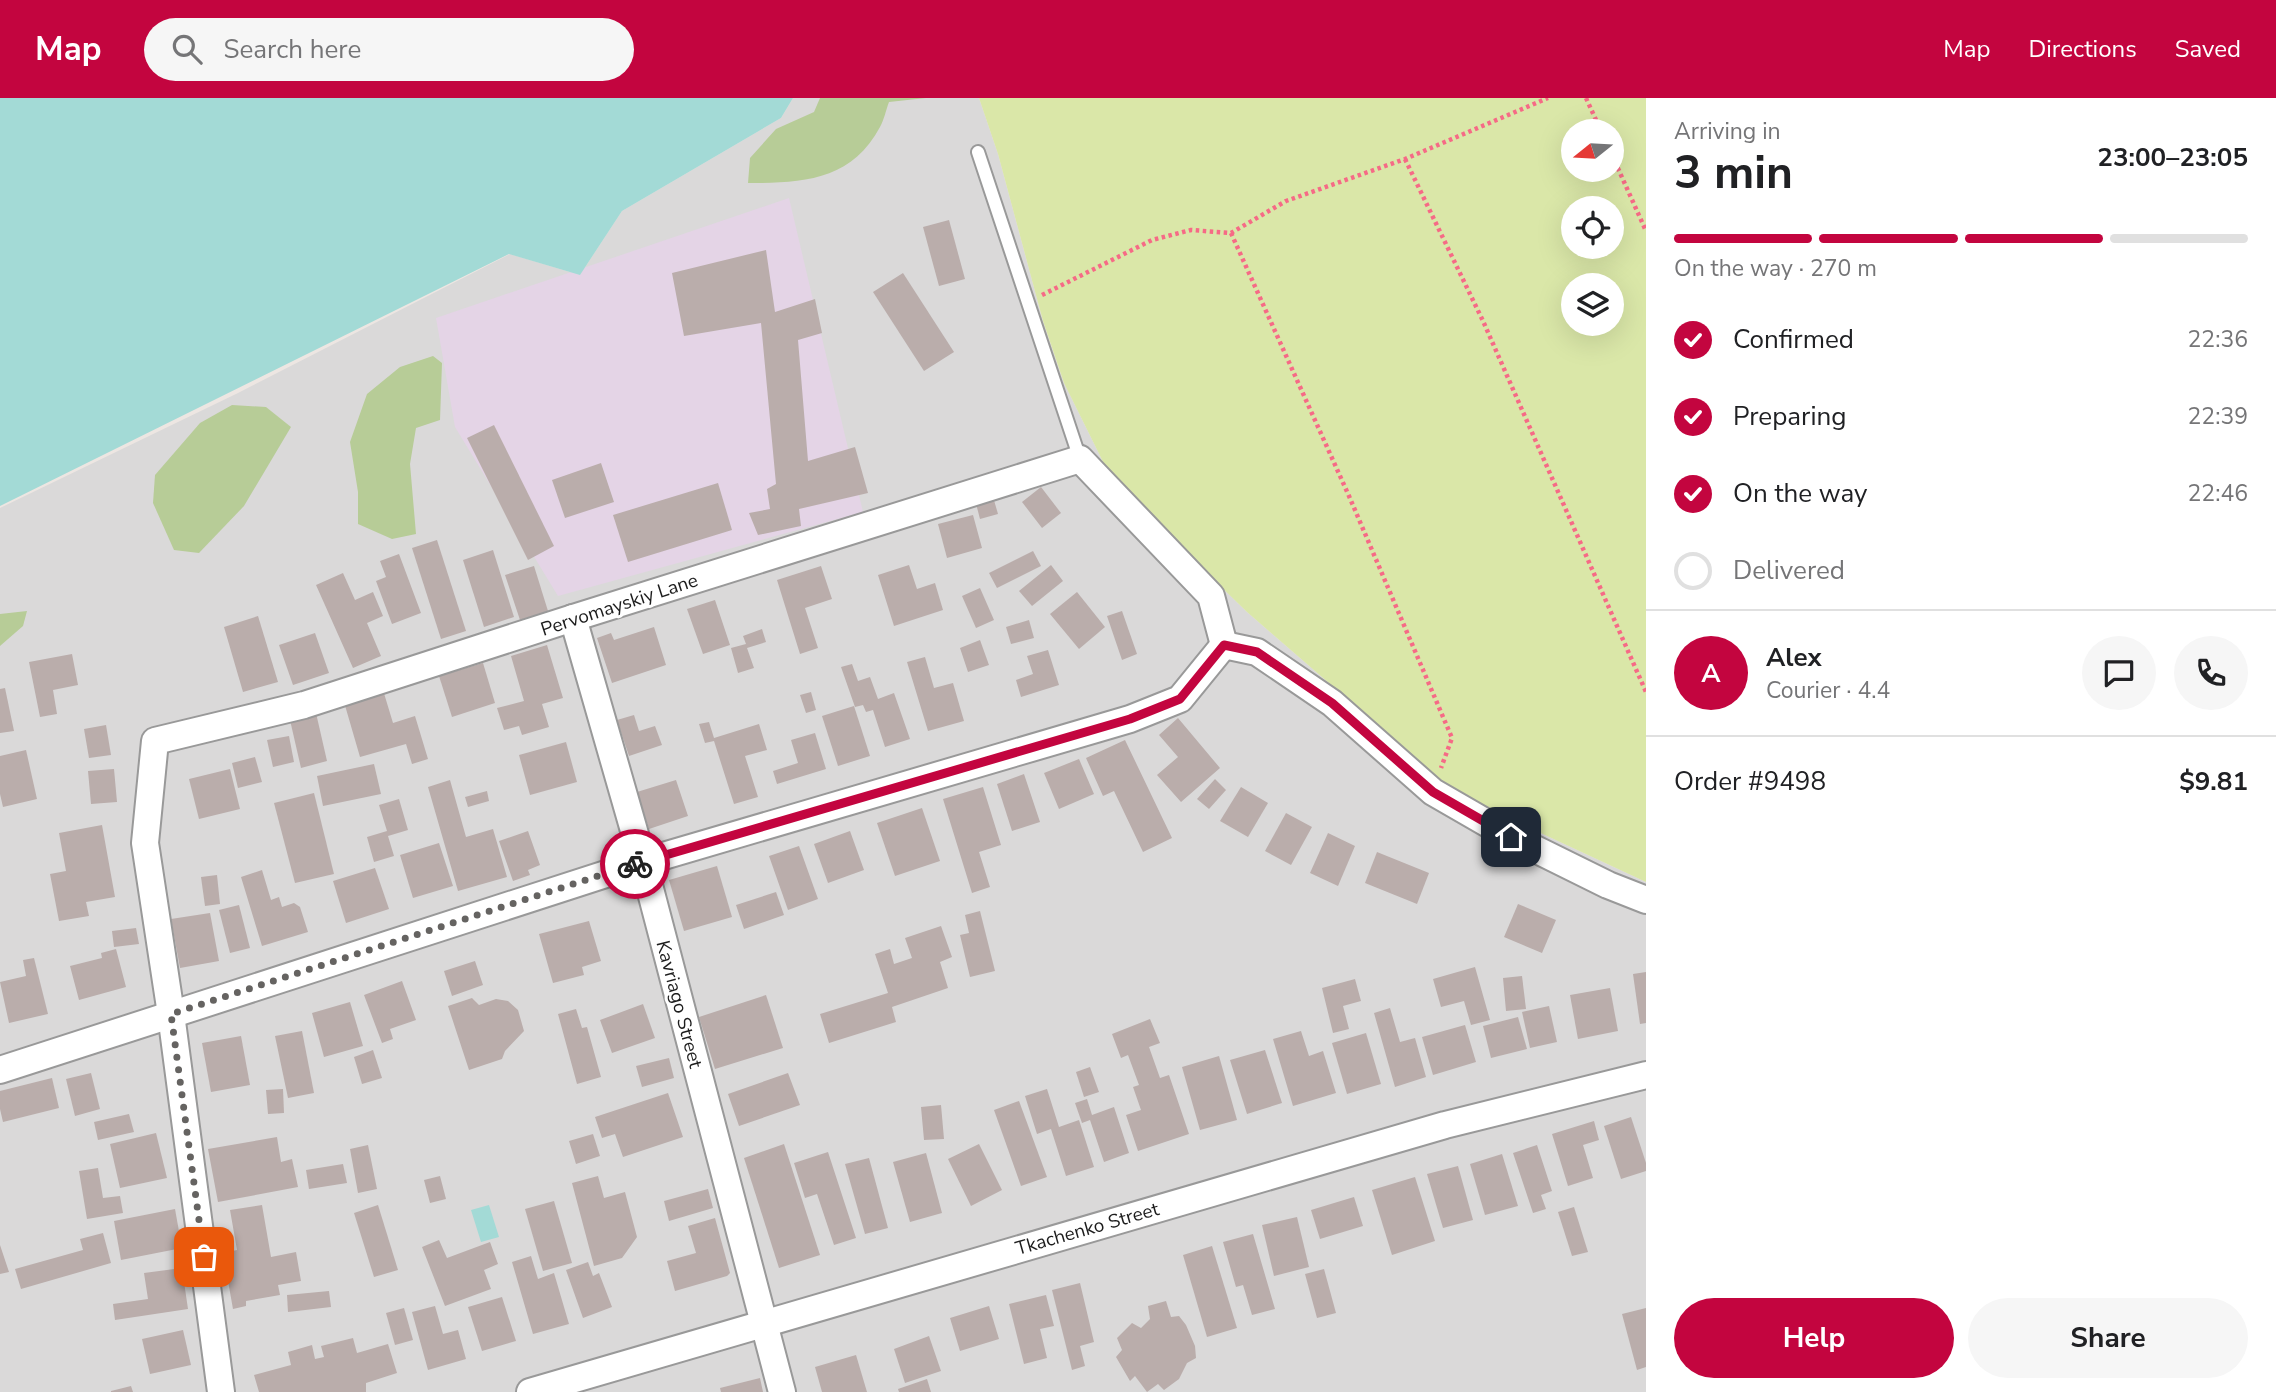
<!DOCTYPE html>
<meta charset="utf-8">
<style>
body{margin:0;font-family:"Nunito Sans",sans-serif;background:#f6f6f6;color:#202124;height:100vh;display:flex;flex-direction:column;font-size:26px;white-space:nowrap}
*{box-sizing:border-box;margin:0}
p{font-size:23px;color:#757577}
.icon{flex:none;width:38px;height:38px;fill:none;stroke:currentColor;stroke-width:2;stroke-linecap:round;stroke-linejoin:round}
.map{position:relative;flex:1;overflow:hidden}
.side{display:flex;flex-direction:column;background:#fff;width:630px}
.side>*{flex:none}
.needle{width:46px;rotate:252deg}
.fabs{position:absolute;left:1561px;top:21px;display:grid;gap:14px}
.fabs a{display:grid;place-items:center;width:63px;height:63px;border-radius:50%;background:#fff;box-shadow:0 7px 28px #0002;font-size:35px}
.pin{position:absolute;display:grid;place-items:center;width:60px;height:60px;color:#fff;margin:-30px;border-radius:14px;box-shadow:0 4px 10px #0006}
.courier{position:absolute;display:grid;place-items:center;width:70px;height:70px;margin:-35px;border:5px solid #c3053f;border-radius:50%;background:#fff;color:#222;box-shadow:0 2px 9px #0007}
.headline em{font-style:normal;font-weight:700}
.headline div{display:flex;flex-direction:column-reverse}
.headline{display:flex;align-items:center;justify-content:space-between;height:119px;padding:0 28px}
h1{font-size:46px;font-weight:700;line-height:52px}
.bar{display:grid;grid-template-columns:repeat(4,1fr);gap:10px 7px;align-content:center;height:84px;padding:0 28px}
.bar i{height:9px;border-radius:5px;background:#e0e0e0}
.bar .active{background:#c3053f}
.bar p{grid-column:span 4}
.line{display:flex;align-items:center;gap:18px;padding:0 28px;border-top:2px solid #e0e0e0}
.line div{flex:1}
.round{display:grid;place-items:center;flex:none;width:74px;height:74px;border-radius:37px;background:#f6f6f6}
ol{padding:0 28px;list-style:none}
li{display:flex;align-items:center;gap:21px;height:77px}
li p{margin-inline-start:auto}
li .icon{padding:7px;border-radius:50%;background:#c3053f;color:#fff;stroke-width:4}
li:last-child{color:#757577}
li i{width:38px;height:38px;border:4px solid #e0e0e0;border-radius:50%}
.primary-button{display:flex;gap:14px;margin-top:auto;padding:14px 28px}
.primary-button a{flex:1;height:80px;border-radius:42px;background:#c3053f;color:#fff;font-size:28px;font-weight:700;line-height:80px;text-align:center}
.primary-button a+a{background:#f6f6f6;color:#202124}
header{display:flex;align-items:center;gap:42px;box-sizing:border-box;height:98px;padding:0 35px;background:#c3053f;color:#fff}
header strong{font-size:33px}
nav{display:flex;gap:38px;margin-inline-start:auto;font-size:24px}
.search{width:490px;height:63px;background:#f6f6f6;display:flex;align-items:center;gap:18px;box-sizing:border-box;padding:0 24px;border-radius:38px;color:#757577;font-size:26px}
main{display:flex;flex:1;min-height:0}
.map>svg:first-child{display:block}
.residential{fill:#dad9d9}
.industrial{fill:#e4d4e6}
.grass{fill:#dae7a8;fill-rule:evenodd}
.forest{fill:#b7cc97}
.water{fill:#a3dad6}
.building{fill:#baadab}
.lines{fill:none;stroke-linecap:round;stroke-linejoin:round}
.lane-casing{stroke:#999;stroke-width:16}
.street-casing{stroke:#999;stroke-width:30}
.path{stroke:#f66a86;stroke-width:4.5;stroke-dasharray:3.5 3.5;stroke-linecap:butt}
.lane{stroke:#fff;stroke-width:12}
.street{stroke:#fff;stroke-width:26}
.done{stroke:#656361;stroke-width:7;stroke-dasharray:0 12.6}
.route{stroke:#c3053f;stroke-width:9}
.labels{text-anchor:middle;stroke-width:6;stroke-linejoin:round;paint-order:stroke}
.street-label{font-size:19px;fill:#1c1c1c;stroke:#fff}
</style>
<header>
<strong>Map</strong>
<div class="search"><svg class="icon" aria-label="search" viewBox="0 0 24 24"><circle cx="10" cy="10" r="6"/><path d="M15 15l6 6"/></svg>Search here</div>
<nav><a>Map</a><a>Directions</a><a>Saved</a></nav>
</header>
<main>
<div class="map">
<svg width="1646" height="1294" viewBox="0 0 1646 1294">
<rect width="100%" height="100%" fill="#ede6e2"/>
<polygon class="residential" points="793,0 979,0 998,56 1043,223 1064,285 1113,384 1247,514 1457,696 1646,784 1646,1294 0,1294 0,410 238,295 510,156 580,177 622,113 781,20"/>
<polygon class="industrial" points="789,100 863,414 558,498 455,329 436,220"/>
<path class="grass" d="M979,0h667v784l-189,-88 -210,-182 -134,-130 -49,-99 -21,-62 -45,-167zM1573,33h39v39h-39zM1573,110h39v39h-39zM1573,187h39v39h-39z"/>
<g class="forest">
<path d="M820,0h106l-37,4c-3,8 -5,18 -9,25 -29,54 -78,56 -132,56l2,-25 26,-29 38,-17z"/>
<polygon points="433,258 442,265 440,322 416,330 410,366 416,436 392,441 358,426 358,394 350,344 367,296 400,269"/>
<polygon points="232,307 266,309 291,329 244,408 199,455 174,452 153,405 155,377 200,325"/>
<polygon points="27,513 23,528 0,548 0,516"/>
</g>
<g class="water">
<polygon points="0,0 793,0 781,20 622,113 580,177 509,156 0,408"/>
<polygon points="489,1107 499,1139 481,1144 471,1112"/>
</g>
<g class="building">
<polygon points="949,122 965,181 939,188 923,129"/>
<polygon points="766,152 775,214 815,201 822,235 798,242 808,363 855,349 868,395 799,411 801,428 758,437 749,415 770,411 767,391 776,386 761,225 684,238 672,175"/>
<polygon points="903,175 954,254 924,273 873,194"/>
<polygon points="494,327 554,448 528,462 467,340"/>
<polygon points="601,365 614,404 565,420 552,382"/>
<polygon points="718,385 732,432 628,464 613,417"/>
<polygon points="1041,389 1061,415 1042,430 1022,404"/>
<polygon points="991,392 998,416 980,421 974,398"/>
<polygon points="973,417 982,450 947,460 938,426"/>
<polygon points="437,442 466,533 441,541 412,450"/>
<polygon points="493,452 514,519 484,529 463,462"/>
<polygon points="1033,453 1041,468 997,490 989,475"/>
<polygon points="399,456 421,515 392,526 376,483 386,479 380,463"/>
<polygon points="909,467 917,491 935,485 943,512 894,528 878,477"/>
<polygon points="1051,467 1063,483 1032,508 1019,493"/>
<polygon points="534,468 548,513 520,522 505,477"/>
<polygon points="821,468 832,501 805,510 818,550 800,556 777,482"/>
<polygon points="343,475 355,502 373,494 383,518 367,525 381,558 353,570 316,487"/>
<polygon points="980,490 994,522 976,530 962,498"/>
<polygon points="1077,494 1105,529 1079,551 1050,516"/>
<polygon points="715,502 730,547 703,556 687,511"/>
<polygon points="1122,513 1137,556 1122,562 1107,518"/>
<polygon points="258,518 278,584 243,594 224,529"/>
<polygon points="1029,522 1034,540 1011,546 1006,529"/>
<polygon points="654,529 666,567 612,585 597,540 611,535 614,542"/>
<polygon points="762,531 766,544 747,550 754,570 738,575 731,550 746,546 743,538"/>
<polygon points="315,535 329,575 293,587 279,547"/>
<polygon points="980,542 989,567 968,574 960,550"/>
<polygon points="547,547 563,600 542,606 549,629 522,637 519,628 504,632 497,610 524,603 511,558"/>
<polygon points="1048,552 1059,587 1021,599 1016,582 1033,576 1027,558"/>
<polygon points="72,556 78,587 53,592 57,616 40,619 29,564"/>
<polygon points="925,559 934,590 953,585 964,623 928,633 907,564"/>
<polygon points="483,565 495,605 452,619 439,578"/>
<polygon points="852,566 858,583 870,579 878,601 894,595 910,641 885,649 873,612 866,614 863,607 855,609 841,569"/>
<polygon points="5,590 14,633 0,635 0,591"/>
<polygon points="383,592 393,625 415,618 428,661 412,666 406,646 360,659 344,604"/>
<polygon points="811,594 816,612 806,615 800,597"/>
<polygon points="854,608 870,658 838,668 822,618"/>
<polygon points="316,615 327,663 301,670 290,622"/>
<polygon points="634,617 639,633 655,628 662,647 629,658 617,622"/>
<polygon points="1178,620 1220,670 1181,704 1157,677 1178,659 1159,637"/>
<polygon points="709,624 714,640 759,626 767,652 745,658 758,699 734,706 714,643 705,645 699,626"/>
<polygon points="106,627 111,657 89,660 84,631"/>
<polygon points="815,635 826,671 777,686 773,673 798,665 791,642"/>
<polygon points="289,638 294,664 273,669 267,642"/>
<polygon points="1125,642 1172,740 1143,754 1114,693 1103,698 1086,660"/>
<polygon points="566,644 577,684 530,697 519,657"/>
<polygon points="26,652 37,701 3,709 0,696 0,658"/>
<polygon points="255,659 262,684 238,690 232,665"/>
<polygon points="1079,661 1094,696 1059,711 1044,675"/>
<polygon points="374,666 381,696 323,708 317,678"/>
<polygon points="114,671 117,704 91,706 88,673"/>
<polygon points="230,671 240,711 199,721 189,681"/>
<polygon points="1024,676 1040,724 1012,733 997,686"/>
<polygon points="1215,681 1226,692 1209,711 1197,701"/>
<polygon points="450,682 466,739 493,731 507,779 458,793 428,689"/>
<polygon points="676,682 688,718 649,731 637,694"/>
<polygon points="983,689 1001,747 979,754 990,789 972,795 943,701"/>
<polygon points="1241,689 1268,705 1248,739 1220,723"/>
<polygon points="487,693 489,703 468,709 465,699"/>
<polygon points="314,695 334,776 295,785 274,705"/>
<polygon points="399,701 408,732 388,738 394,758 374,764 367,739 387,733 379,707"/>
<polygon points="922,710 940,763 895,778 877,725"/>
<polygon points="1286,715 1312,729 1291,767 1265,753"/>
<polygon points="102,727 115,799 86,804 89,818 59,823 50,776 66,773 59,735"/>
<polygon points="528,733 540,767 528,772 530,777 513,783 499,743"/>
<polygon points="850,733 864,772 828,785 814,746"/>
<polygon points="1328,735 1355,748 1338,788 1310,775"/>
<polygon points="439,745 453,788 413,800 400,757"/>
<polygon points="799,748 818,801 788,812 769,758"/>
<polygon points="1377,754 1429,775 1417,806 1365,785"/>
<polygon points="717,768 732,819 684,833 669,782"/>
<polygon points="375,770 389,811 346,825 333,783"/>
<polygon points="262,772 271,802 279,799 282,809 294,805 300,809 308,834 262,848 241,779"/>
<polygon points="217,777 220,806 205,808 201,779"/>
<polygon points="776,794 784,817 744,831 736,807"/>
<polygon points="1518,806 1556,822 1542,855 1504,839"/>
<polygon points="239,807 250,850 230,855 219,812"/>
<polygon points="980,813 995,873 970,879 960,837 969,835 965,817"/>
<polygon points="210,815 219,863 180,870 171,821"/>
<polygon points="589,823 601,863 582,869 584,877 553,885 539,836"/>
<polygon points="941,828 952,859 940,864 948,890 892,909 896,924 829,945 820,916 888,895 875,856 890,851 894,866 912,860 905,840"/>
<polygon points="136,830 139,846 114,849 112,833"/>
<polygon points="116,851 126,889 79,902 70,868 102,860 101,855"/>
<polygon points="34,860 48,916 9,925 0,884 26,878 23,862"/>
<polygon points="475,863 483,887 452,898 444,873"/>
<polygon points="1475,869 1490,922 1471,927 1464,903 1441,909 1433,881"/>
<polygon points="1646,874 1646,925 1640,926 1633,876"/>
<polygon points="1522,878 1526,911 1506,913 1503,880"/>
<polygon points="1355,881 1361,903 1343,908 1349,931 1333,935 1322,890"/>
<polygon points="402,883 416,922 390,931 393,941 382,945 364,897"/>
<polygon points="1610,890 1618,933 1578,941 1570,897"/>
<polygon points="766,897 783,950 715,971 699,919"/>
<polygon points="472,900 479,907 496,901 508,903 518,912 524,933 505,953 502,961 469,972 448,908"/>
<polygon points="350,904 363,948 324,959 312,915"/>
<polygon points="643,906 655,940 612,955 600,922"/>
<polygon points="1549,908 1557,944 1530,950 1522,914"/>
<polygon points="1390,910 1400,944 1415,940 1426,979 1395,989 1374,915"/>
<polygon points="576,911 582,930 587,929 601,979 577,986 558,916"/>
<polygon points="1518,919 1527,951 1491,960 1483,928"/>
<polygon points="1150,921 1160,945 1149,949 1160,980 1169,977 1189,1036 1138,1053 1126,1017 1141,1012 1133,989 1139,987 1128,957 1121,960 1112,936"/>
<polygon points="1465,927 1476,964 1433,977 1422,939"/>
<polygon points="302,933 314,995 288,1000 275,938"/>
<polygon points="1301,933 1309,958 1323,953 1336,995 1293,1008 1273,941"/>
<polygon points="1366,935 1381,986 1347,996 1332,945"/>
<polygon points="241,938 250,987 211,994 202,945"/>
<polygon points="373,952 382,980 362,986 354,959"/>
<polygon points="1265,952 1282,1005 1247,1016 1230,962"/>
<polygon points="1219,958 1237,1022 1200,1032 1182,969"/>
<polygon points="669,960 674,980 642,989 636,968"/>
<polygon points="1090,969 1099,994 1084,999 1076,974"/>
<polygon points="91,975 100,1011 75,1018 66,981"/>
<polygon points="788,975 800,1007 739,1028 728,996"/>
<polygon points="52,980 59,1010 3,1024 0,1011 0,993"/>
<polygon points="283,991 284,1015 268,1016 266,992"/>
<polygon points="1047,991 1059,1029 1079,1022 1094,1069 1066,1078 1051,1031 1037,1036 1025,998"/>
<polygon points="668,995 683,1039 623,1059 615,1036 602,1040 595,1019"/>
<polygon points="1087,1001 1092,1017 1114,1009 1129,1055 1104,1064 1090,1022 1082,1025 1075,1005"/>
<polygon points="1019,1003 1047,1079 1021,1088 994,1012"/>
<polygon points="941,1007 944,1041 924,1042 921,1009"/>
<polygon points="129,1016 134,1034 98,1042 94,1024"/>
<polygon points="1631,1019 1646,1065 1646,1073 1621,1081 1604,1028"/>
<polygon points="1594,1023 1599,1042 1583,1047 1593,1080 1568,1088 1552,1036"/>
<polygon points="156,1035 167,1080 120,1090 110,1046"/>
<polygon points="593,1036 600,1058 576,1066 569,1043"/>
<polygon points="277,1039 281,1064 292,1061 298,1089 218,1104 208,1051"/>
<polygon points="784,1046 820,1157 779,1170 744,1060"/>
<polygon points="979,1046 1002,1092 971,1108 948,1061"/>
<polygon points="368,1047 377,1091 358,1095 350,1051"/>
<polygon points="1537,1047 1552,1093 1541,1097 1546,1111 1533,1115 1513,1055"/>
<polygon points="828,1054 856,1140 834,1147 817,1096 805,1100 794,1065"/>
<polygon points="926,1055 942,1115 910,1124 893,1064"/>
<polygon points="1502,1056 1518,1108 1485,1117 1470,1066"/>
<polygon points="869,1060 888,1130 865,1136 845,1066"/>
<polygon points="343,1066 347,1085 309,1091 306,1072"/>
<polygon points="1458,1068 1473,1122 1443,1130 1427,1076"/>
<polygon points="98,1070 103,1100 120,1098 123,1115 87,1121 79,1073"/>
<polygon points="440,1078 446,1101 430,1105 424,1082"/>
<polygon points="598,1078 604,1100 625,1094 637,1139 622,1160 594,1168 572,1085"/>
<polygon points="1415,1079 1435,1143 1392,1157 1372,1092"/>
<polygon points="708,1091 713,1110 669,1123 664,1103"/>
<polygon points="1354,1099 1363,1128 1320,1141 1311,1112"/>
<polygon points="554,1103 572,1165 543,1173 525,1111"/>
<polygon points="262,1107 271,1159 296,1154 301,1183 278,1187 280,1197 246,1203 246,1208 233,1211 223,1155 237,1152 230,1112"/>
<polygon points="378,1107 398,1172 374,1179 354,1115"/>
<polygon points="1574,1109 1588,1154 1572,1158 1558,1114"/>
<polygon points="175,1111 182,1150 121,1162 114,1123"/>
<polygon points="1297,1119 1309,1169 1274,1178 1262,1127"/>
<polygon points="715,1120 730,1175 727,1178 675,1193 667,1163 696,1155 688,1128"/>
<polygon points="103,1135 111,1165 21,1191 15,1171 83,1152 80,1141"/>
<polygon points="1253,1136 1275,1211 1252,1217 1243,1187 1236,1189 1223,1144"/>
<polygon points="439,1142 447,1160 490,1144 498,1166 484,1172 491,1191 445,1208 422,1149"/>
<polygon points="0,1147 9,1174 0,1176"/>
<polygon points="1212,1148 1237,1230 1207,1239 1183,1157"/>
<polygon points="531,1158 538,1181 554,1175 569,1226 533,1236 512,1164"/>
<polygon points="588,1164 593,1178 599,1175 612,1209 583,1220 566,1172"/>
<polygon points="182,1170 188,1211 115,1222 113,1206 148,1201 144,1175"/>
<polygon points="1324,1171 1336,1215 1317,1220 1305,1176"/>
<polygon points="1080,1185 1094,1244 1080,1248 1085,1268 1072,1272 1052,1192"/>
<polygon points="329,1193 331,1209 288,1214 287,1197"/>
<polygon points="1046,1197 1054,1228 1040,1231 1047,1260 1024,1266 1009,1206"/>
<polygon points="502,1199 516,1243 482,1253 468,1209"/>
<polygon points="1166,1203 1171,1219 1179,1218 1186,1227 1195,1248 1196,1260 1187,1265 1179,1281 1164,1292 1158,1286 1147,1294 1135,1278 1130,1283 1116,1259 1122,1252 1117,1240 1132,1225 1141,1230 1150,1221 1148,1208"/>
<polygon points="435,1208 443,1236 458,1232 466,1261 428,1272 412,1214"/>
<polygon points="989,1208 999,1241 960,1253 950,1220"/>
<polygon points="404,1210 413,1242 395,1247 386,1215"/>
<polygon points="1646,1210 1646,1269 1637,1272 1622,1216"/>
<polygon points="183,1232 191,1267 150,1276 142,1241"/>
<polygon points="929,1238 941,1273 905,1285 894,1251"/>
<polygon points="353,1240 357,1255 388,1246 397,1275 366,1285 366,1294 259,1294 254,1277 291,1267 288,1254 312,1247 315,1261 324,1259 321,1248"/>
<polygon points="856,1257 867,1294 822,1294 815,1269"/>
<polygon points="760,1280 763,1294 721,1294 720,1290"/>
<polygon points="927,1281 931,1294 899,1294 898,1291"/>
<polygon points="131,1288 133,1294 111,1294 111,1293"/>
</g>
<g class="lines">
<defs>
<polyline id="lane" points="978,54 1080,361"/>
<g id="street">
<polyline points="573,520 643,764 782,1294"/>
<polyline points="1224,547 1257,554 1332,605 1433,694 1511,739 1608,787 1646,802"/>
<polyline points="0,972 643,764 1130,621 1180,601 1224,547"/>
<polyline points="221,1294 171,916 145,745 155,643 304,607 573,520 1080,361 1211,498 1224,547"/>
<polyline points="530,1294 1445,1027 1646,977"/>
</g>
</defs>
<use href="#lane" class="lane-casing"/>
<use href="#street" class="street-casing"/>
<g class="path">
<polyline points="1586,0 1601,33"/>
<polyline points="1612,57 1646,133"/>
<polyline points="1405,61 1483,223 1646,594"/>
<polyline points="1231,135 1349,398 1452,640 1441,670"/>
<polyline points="1042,197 1152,142 1191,132 1231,135 1286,103 1405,61 1548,0"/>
</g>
<use href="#lane" class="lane"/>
<use href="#street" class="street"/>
</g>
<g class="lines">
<polyline class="done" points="204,1159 171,916 635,766"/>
<polyline class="route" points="635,766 1130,621 1180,601 1224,547 1257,554 1332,605 1433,694 1511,739"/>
</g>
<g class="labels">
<g class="street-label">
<text transform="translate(619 506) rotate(-18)" y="7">Pervomayskiy Lane</text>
<text transform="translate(680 906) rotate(75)" y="7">Kavriago Street</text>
<text transform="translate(1087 1130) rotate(-16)" y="7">Tkachenko Street</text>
</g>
</g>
</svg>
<div class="fabs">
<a><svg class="needle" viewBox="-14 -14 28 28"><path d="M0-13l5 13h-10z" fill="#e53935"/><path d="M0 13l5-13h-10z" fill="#757577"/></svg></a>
<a><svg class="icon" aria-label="locate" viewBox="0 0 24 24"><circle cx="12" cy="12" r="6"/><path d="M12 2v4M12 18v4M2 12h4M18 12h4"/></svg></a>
<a><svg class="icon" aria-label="layers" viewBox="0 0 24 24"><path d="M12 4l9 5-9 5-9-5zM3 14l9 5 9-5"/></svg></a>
</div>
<div class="pin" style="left:204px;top:1159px;background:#ea580c"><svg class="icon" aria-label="bag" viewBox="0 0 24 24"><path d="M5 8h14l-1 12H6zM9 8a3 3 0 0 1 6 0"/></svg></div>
<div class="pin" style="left:1511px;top:739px;background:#1f2937"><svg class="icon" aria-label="home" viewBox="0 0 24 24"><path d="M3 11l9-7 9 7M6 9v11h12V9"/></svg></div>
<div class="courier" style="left:635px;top:766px"><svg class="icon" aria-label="bike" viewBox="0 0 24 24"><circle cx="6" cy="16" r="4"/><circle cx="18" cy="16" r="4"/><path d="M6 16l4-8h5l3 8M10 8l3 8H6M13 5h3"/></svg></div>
</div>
<section class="side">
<div class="headline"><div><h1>3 min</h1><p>Arriving in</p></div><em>23:00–23:05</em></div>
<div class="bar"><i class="active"></i><i class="active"></i><i class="active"></i><i></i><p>On the way · 270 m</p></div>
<ol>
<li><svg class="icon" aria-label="check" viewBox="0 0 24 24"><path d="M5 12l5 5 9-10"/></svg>Confirmed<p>22:36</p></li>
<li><svg class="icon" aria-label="check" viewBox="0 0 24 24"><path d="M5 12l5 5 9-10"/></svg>Preparing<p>22:39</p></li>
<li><svg class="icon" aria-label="check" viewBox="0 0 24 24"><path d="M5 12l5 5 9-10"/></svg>On the way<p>22:46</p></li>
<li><i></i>Delivered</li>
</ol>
<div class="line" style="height:126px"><b class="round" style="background:#c3053f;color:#fff">A</b><div><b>Alex</b><p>Courier · 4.4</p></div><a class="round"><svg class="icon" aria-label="chat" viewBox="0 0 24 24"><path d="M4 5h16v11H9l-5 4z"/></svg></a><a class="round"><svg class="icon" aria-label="phone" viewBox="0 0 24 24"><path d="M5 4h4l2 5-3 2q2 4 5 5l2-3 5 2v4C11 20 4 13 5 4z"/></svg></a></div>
<div class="line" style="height:91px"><div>Order #9498</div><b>$9.81</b></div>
<div class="primary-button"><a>Help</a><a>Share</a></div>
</section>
</main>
